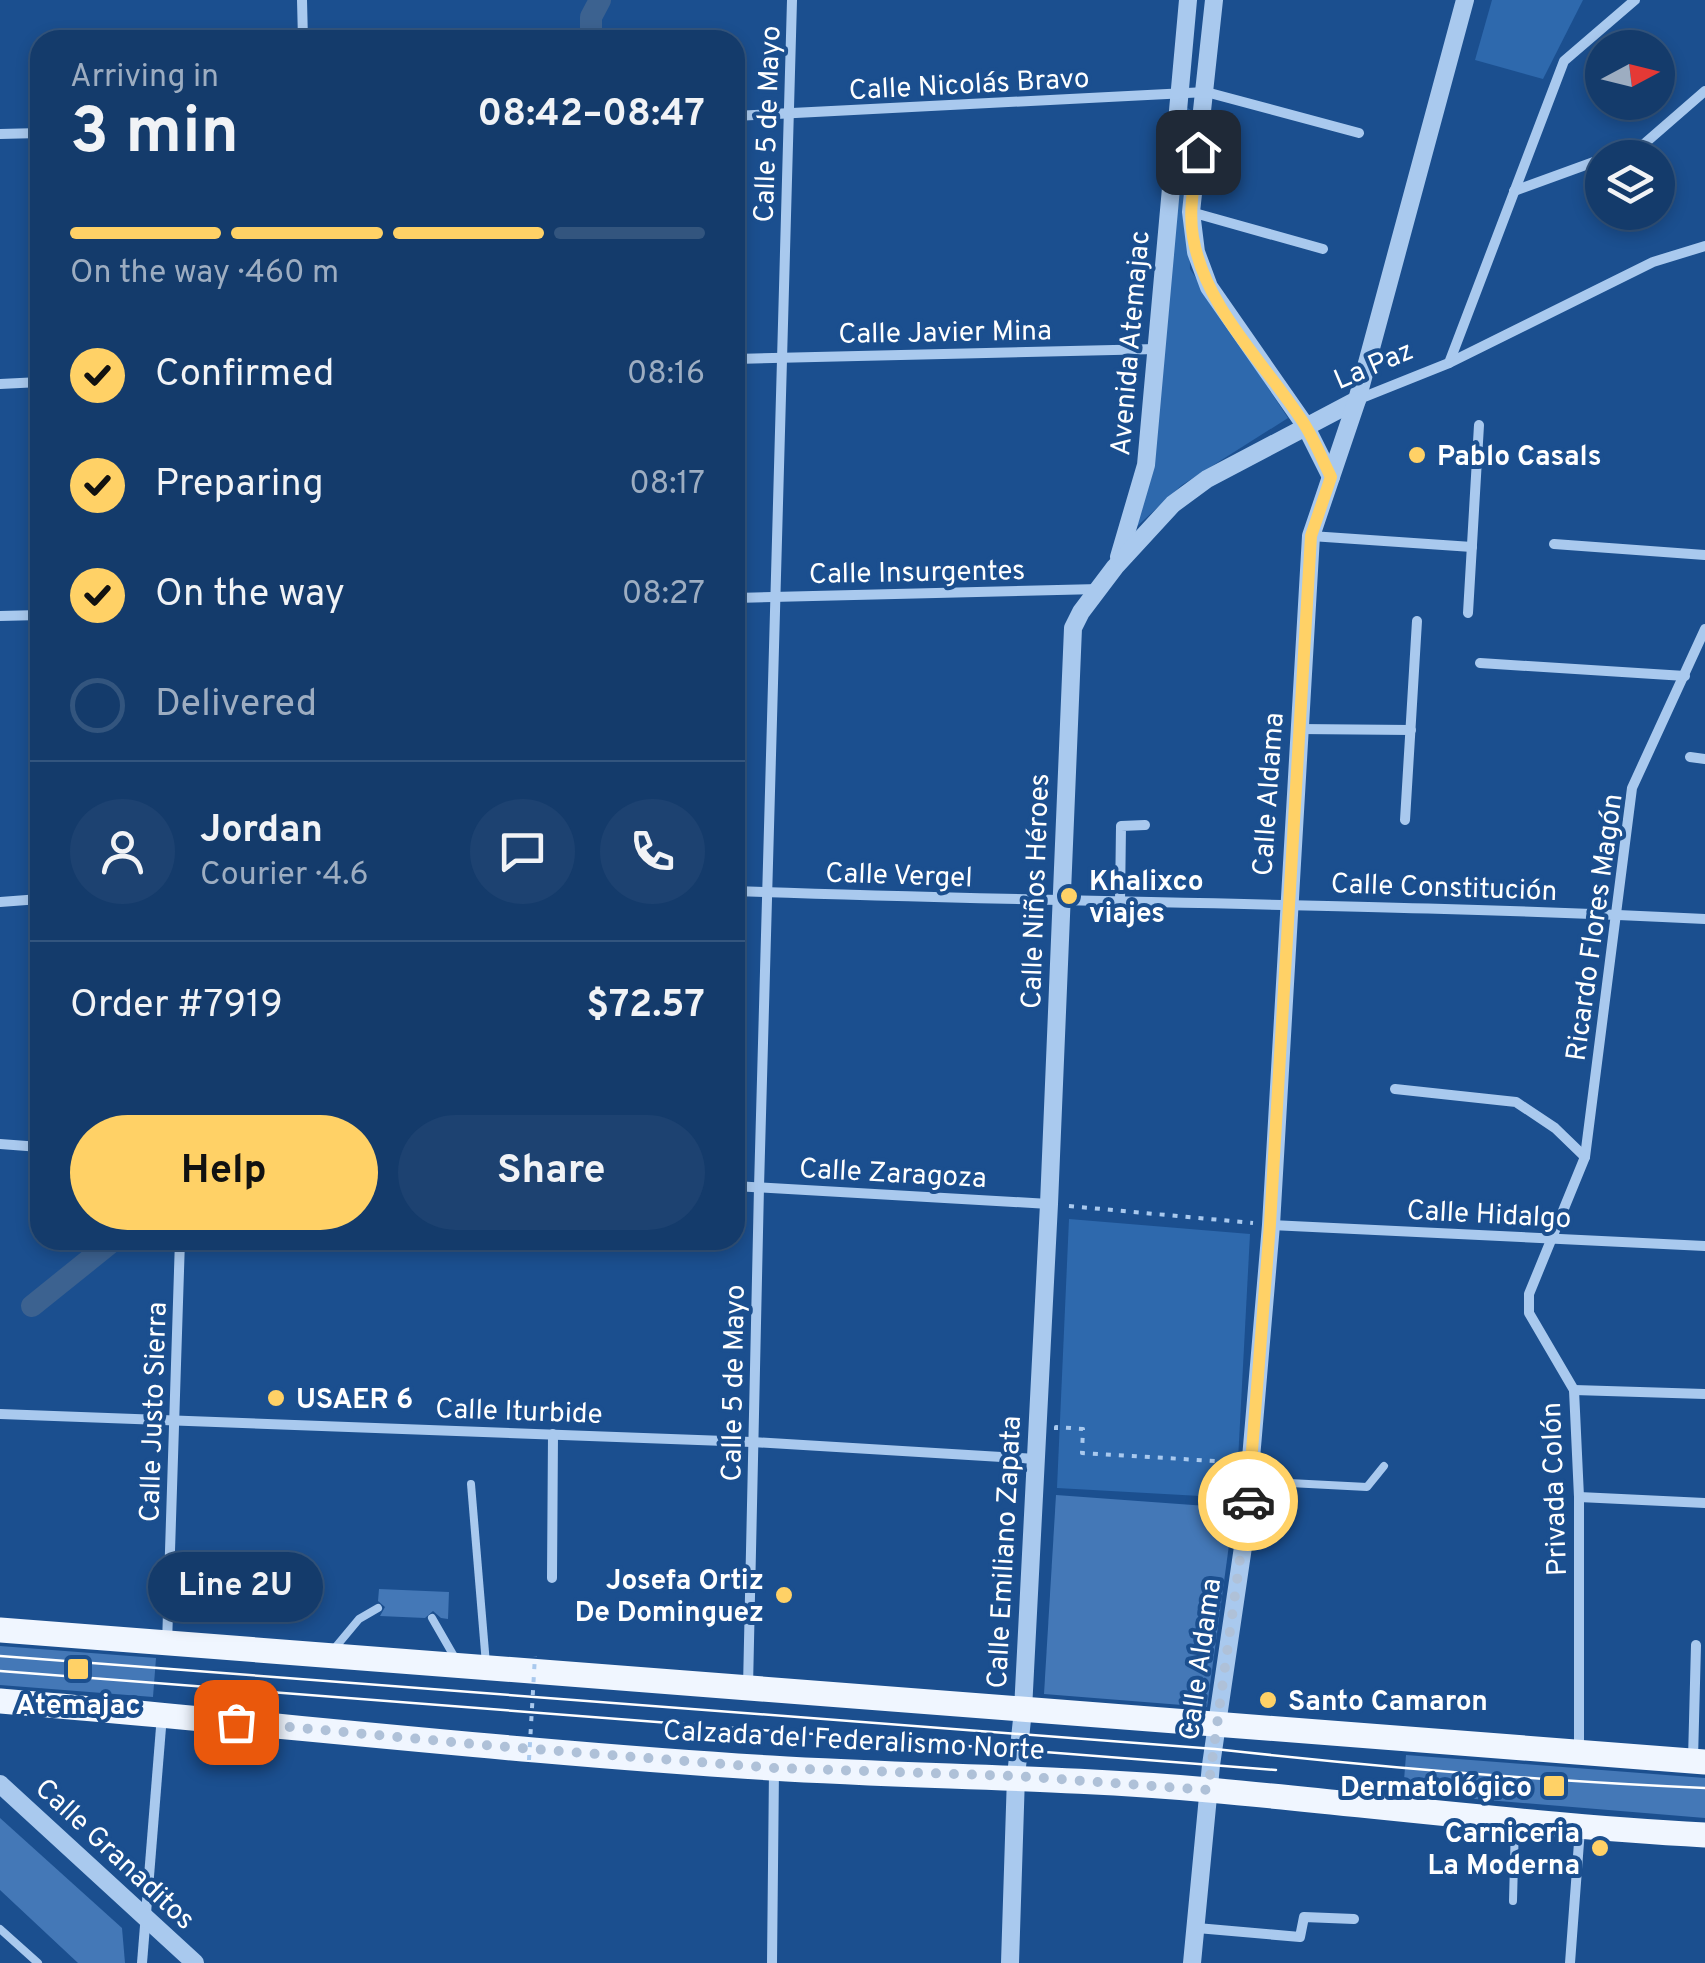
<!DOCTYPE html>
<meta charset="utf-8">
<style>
body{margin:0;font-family:Overpass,sans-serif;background:#1d4271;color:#f1f3f6;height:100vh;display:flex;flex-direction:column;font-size:38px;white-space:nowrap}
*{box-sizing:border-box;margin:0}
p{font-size:32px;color:#9dadc1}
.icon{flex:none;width:55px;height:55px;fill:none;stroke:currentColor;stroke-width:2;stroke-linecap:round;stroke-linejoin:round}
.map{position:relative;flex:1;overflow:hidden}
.sheet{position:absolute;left:30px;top:30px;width:715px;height:1220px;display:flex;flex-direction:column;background:#143b6b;border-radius:30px;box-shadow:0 5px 15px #0003,0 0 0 2px #33557e}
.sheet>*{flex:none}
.needle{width:65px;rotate:83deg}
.buttons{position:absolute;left:1585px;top:30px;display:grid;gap:20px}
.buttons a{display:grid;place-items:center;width:90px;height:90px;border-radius:50%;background:#143b6b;box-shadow:0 5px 15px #0003,0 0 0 2px #33557e;font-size:50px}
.pin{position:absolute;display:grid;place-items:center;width:85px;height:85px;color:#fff;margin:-42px;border-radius:20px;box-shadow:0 5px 15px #0006}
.courier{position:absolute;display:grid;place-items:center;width:100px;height:100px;margin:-50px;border:8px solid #ffd166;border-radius:50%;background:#fff;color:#222;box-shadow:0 2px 12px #0007}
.bubble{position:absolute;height:70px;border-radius:35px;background:#143b6b;box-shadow:0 5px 15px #0003,0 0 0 2px #33557e;font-size:32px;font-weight:700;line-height:70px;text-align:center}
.overview em{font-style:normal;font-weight:700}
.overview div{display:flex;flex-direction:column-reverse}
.overview{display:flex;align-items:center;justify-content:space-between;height:170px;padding:0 40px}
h1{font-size:65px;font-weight:700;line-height:75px}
.bar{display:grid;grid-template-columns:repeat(4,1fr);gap:15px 10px;align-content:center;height:120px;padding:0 40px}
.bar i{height:12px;border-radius:8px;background:#33557e}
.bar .selected{background:#ffd166}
.bar p{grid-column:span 4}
.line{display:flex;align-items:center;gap:25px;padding:0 40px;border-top:2px solid #33557e}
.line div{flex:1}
.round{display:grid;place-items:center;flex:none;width:105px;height:105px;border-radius:52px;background:#1d4271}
ol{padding:0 40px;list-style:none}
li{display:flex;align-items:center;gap:30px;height:110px}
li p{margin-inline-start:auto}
li .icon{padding:10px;border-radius:50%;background:#ffd166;color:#111;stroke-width:4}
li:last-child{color:#9dadc1}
li i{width:55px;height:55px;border:5px solid #33557e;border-radius:50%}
.primary-button{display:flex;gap:20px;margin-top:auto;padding:20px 40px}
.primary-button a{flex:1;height:115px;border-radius:60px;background:#ffd166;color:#111;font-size:40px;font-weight:700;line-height:115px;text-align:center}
.primary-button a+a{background:#1d4271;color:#f1f3f6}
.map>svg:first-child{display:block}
.green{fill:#2e69ad}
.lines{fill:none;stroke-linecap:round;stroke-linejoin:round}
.canal{stroke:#3c6290;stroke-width:22}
.building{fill:#4478b7}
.path{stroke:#a9c9ee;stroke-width:4;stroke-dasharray:5 8;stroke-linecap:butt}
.service{stroke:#a9c9ee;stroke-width:8}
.minor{stroke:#a9c9ee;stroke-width:10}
.tertiary{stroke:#a9c9ee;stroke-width:18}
.primary{stroke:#f0f6ff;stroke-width:25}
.tram{stroke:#fff;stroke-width:2.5}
.path-bridge{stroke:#a9c9ee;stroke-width:4;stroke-dasharray:5 8;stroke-linecap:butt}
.done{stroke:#afc1d8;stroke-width:10;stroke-dasharray:0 18}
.route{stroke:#ffd166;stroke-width:12}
.poi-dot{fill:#ffd166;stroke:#1b4f8f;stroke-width:4}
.labels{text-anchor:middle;stroke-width:8;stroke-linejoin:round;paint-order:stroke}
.street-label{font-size:28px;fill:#fff;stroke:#1b4f8f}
.poi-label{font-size:28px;font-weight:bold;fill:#fff;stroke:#1b4f8f;text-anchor:start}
</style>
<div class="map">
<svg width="1705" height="1963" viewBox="0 0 1705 1963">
<rect width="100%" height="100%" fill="#1b4f8f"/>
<g class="green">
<polygon points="1492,0 1583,0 1543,79 1475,60"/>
<polygon points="1185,106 1195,113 1189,197 1190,269 1288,418 1182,485 1133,530"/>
<polygon points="1069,1219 1250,1234 1236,1498 1057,1488"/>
</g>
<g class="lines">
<g class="canal">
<polyline points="591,40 591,17 600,0"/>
<polyline points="32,1306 114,1240"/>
</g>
</g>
<g class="building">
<polygon points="1056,1495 1234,1508 1207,1707 1044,1694"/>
<polygon points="379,1589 449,1592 448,1619 441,1618 433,1611 425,1618 380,1616 385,1607 378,1601"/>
<polygon points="0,1646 156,1658 153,1697 0,1685"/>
<polygon points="1406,1755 1705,1778 1705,1818 1403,1793"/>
<polygon points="0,1818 122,1928 125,1963 78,1963 0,1890"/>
</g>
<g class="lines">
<g class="path">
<polyline points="1069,1206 1253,1223"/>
<polyline points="1056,1430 1056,1427 1083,1429 1082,1453 1232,1462"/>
</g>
<g class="service">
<polyline points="1249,1481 1367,1487 1384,1466"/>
<polyline points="471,1484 486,1664"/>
<polyline points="432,1618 455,1658"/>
<polyline points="334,1649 359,1619 378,1608"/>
<polyline points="1513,1901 1515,1823"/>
<polyline points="0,1929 38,1963"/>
</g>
<g class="minor">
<polyline points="302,0 303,40"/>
<polyline points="735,116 1206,92 1359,133"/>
<polyline points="0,134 40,133"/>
<polyline points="1606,158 1644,144 1705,91"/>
<polyline points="1514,191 1602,159"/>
<polyline points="1191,212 1323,249"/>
<polyline points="735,359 1157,349"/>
<polyline points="1449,363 1564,61 1635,0"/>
<polyline points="0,384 40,382"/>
<polyline points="1359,399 1449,363 1653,262 1705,246"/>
<polyline points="1311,536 1472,547"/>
<polyline points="1554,544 1705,555"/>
<polyline points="735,598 1099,589"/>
<polyline points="1468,613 1479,425"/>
<polyline points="0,616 40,615"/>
<polyline points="1480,663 1685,676"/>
<polyline points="1299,729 1411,730"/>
<polyline points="1690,757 1705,759"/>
<polyline points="1405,820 1417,621"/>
<path d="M735,891c323,12 647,12 970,28"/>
<polyline points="0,902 40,899"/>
<polyline points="1120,902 1121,826 1145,825"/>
<polyline points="1395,1089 1516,1102 1555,1128 1585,1157"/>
<polyline points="0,1144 40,1147"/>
<polyline points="735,1186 1049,1204"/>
<polyline points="1271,1225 1705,1246"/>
<polyline points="1574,1390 1705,1394"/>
<polyline points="0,1414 752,1442 1036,1459"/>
<polyline points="1579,1497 1705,1503"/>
<polyline points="552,1578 553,1434"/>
<polyline points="167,1644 180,1240"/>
<polyline points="748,1687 759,1187 792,0"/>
<polyline points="1579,1751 1579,1497 1574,1390 1529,1313 1529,1294 1585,1157 1632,788 1705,629"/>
<polyline points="1693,1759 1696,1645"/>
<polyline points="1197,1928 1300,1937 1304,1917 1354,1919"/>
<polyline points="142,1963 162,1715"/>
<polyline points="772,1963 774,1769"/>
<polyline points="1570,1963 1580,1829"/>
</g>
<g class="tertiary">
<polyline points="1214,0 1191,212 1196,252 1209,287 1305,425 1331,477"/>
<polyline points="1119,557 1146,465 1188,0"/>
<polyline points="0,1784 195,1963"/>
<polyline points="1010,1963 1016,1776 1023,1710 1049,1204 1073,628 1081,612 1115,567 1173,504 1207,479 1357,400"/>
<polyline points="1192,1963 1211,1765 1244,1540 1271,1225 1311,536 1357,400 1465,0"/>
</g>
<g class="primary">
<polyline points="0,1630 1705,1762"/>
<path d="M0,1701c257,21 513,51 771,67 146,9 292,9 438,22 165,15 330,36 496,45"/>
</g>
<g class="tram">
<path d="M0,1656l1215,93c163,18 326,32 490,39"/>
<polyline points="0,1671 1276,1770"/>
</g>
<polyline class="path-bridge" points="529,1760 535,1656"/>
</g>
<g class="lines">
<polyline class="done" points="236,1722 495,1746 774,1768 1016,1776 1208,1790 1248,1501"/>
<path class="route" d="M1198,152c-3,28 -10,57 -5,85 12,71 72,126 110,185 11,17 19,37 28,55l-20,59 -41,688 -22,277"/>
</g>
<g class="poi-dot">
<circle cx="1417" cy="455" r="10"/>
<circle cx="1069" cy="896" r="10"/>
<circle cx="276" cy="1398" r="10"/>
<circle cx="784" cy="1595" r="10"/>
<rect x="66" y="1657" width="24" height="24" rx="5"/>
<circle cx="1268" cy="1700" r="10"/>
<rect x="1542" y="1774" width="24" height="24" rx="5"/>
<circle cx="1600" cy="1848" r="10"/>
</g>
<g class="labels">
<g class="street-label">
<text transform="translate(969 83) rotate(-3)" y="10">Calle Nicolás Bravo</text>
<text transform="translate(766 124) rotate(-88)" y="10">Calle 5 de Mayo</text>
<text transform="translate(945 331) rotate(-1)" y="10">Calle Javier Mina</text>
<text transform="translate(1129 343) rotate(-85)" y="10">Avenida Atemajac</text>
<text transform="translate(1373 364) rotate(-23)" y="10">La Paz</text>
<text transform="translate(917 571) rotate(-1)" y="10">Calle Insurgentes</text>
<text transform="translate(1267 794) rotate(-86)" y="10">Calle Aldama</text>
<text transform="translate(899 874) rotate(2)" y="10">Calle Vergel</text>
<text transform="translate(1444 886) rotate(2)" y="10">Calle Constitución</text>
<text transform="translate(1034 891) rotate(-88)" y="10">Calle Niños Héroes</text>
<text transform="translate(1593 927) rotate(-82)" y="10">Ricardo Flores Magón</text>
<text transform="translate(893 1172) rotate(3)" y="10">Calle Zaragoza</text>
<text transform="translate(1489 1213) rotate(3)" y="10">Calle Hidalgo</text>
<text transform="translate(732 1383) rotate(-89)" y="10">Calle 5 de Mayo</text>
<text transform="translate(519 1410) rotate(2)" y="10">Calle Iturbide</text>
<text transform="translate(152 1412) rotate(-88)" y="10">Calle Justo Sierra</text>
<text transform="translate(1553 1489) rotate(-92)" y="10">Privada Colón</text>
<text transform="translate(1003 1552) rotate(-87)" y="10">Calle Emiliano Zapata</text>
<text transform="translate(1199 1659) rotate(-82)" y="10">Calle Aldama</text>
<text transform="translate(854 1739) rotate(3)" y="10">Calzada del Federalismo Norte</text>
<text transform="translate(116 1853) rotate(43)" y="10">Calle Granaditos</text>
</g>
<g class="poi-label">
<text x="1437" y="465">Pablo Casals</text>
<text x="1089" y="890">Khalixco<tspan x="1089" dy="32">viajes</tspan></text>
<text x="296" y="1408">USAER 6</text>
<text x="764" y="1589" text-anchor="end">Josefa Ortiz<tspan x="764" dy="32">De Dominguez</tspan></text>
<text x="1288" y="1710">Santo Camaron</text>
<text x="78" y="1714" text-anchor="middle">Atemajac</text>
<text x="1532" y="1796" text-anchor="end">Dermatológico</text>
<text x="1580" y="1842" text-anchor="end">Carniceria<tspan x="1580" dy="32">La Moderna</tspan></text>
</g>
</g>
</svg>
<div class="buttons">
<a><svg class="needle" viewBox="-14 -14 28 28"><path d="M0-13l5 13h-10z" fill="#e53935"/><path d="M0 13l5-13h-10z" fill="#9dadc1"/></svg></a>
<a><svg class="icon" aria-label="layers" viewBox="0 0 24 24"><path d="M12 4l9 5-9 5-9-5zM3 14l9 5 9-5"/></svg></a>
</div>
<div class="pin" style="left:236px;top:1722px;background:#ea580c"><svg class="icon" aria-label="bag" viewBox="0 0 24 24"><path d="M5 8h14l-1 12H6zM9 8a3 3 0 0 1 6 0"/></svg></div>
<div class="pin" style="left:1198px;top:152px;background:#1f2937"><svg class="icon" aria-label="home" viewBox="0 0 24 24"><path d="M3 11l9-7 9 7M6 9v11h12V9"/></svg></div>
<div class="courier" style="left:1248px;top:1501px"><svg class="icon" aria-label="car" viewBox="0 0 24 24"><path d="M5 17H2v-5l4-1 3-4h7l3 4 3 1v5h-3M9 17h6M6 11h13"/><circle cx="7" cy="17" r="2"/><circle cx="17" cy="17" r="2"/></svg></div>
<div class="bubble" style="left:148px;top:1552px;width:175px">Line 2U</div>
<section class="sheet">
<div class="overview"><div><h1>3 min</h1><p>Arriving in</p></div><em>08:42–08:47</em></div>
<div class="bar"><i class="selected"></i><i class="selected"></i><i class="selected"></i><i></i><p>On the way · 460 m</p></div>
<ol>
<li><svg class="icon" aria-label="check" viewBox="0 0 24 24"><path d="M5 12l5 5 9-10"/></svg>Confirmed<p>08:16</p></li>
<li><svg class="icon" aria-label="check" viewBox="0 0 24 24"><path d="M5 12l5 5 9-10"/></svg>Preparing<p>08:17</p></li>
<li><svg class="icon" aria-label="check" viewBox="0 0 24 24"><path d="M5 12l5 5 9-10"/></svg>On the way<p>08:27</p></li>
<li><i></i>Delivered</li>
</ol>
<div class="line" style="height:180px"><a class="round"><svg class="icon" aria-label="person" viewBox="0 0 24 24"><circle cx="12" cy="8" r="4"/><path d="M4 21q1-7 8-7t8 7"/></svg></a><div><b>Jordan</b><p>Courier · 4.6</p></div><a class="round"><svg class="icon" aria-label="chat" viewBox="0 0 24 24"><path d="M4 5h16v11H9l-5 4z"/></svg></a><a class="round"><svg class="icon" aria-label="phone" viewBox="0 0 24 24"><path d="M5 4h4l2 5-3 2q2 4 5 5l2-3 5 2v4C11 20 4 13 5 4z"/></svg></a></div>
<div class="line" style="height:130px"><div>Order #7919</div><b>$72.57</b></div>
<div class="primary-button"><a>Help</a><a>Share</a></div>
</section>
</div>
